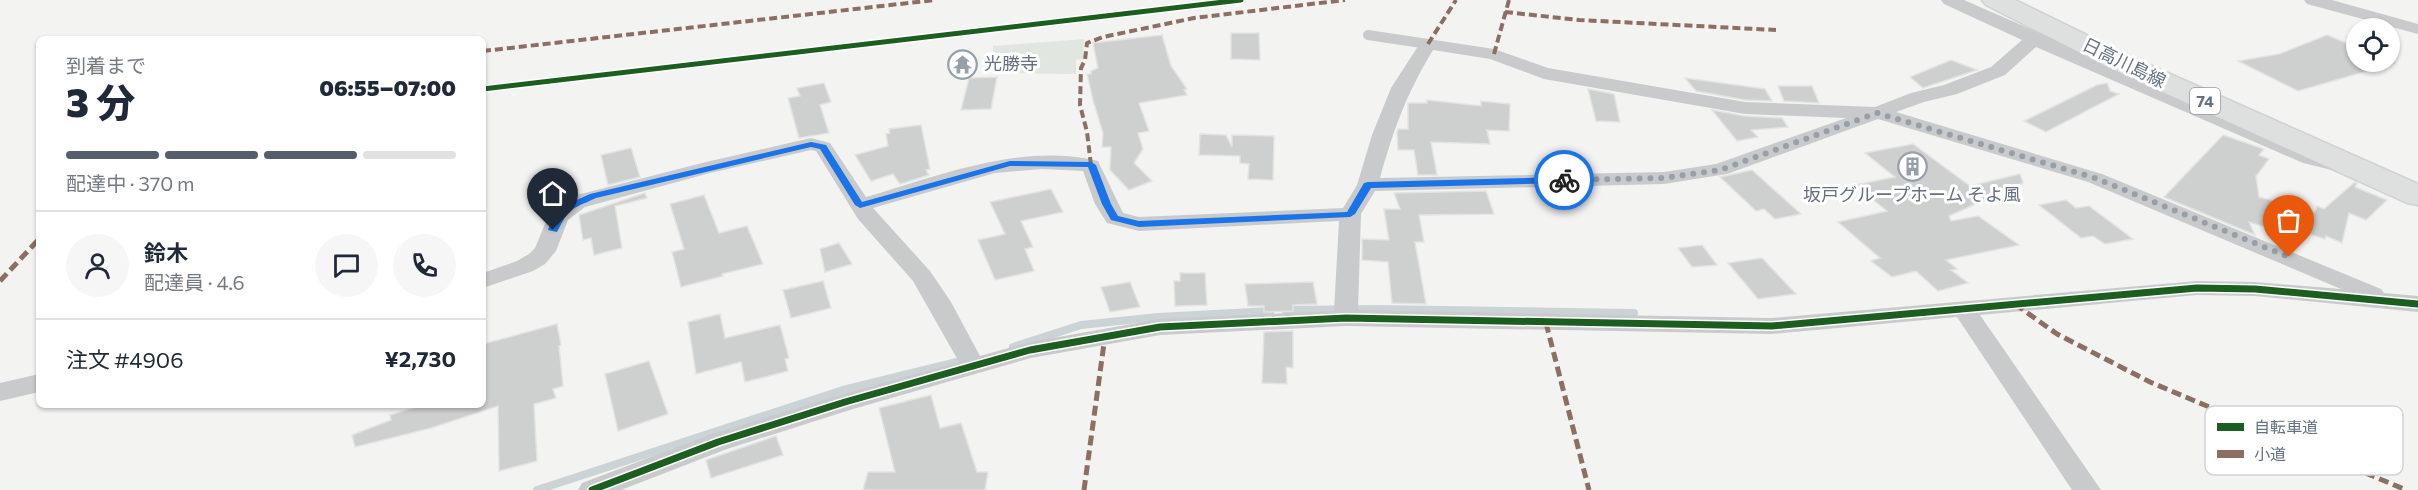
<!DOCTYPE html>
<html lang="ja">
<meta charset="utf-8">
<style>
body{margin:0;font-family:Commissioner,"Noto Sans JP",sans-serif;background:#f6f6f7;color:#1f2937;height:100vh;display:flex;flex-direction:column;font-size:22px;white-space:nowrap}
*{box-sizing:border-box;margin:0}
p{font-size:20px;color:#747a83}
.icon{flex:none;width:33px;height:33px;fill:none;stroke:currentColor;stroke-width:2;stroke-linecap:round;stroke-linejoin:round}
.map{position:relative;flex:1;overflow:hidden}
.sheet{position:absolute;left:36px;top:36px;width:450px;height:372px;display:flex;flex-direction:column;background:#fff;border-radius:9px;box-shadow:0 2px 4px #0004}
.sheet>*{flex:none}
.controls{position:absolute;left:2346px;top:18px;display:grid;gap:12px}
.controls a{display:grid;place-items:center;width:54px;height:54px;border-radius:50%;background:#fff;box-shadow:0 2px 4px #0004;font-size:30px}
.pin{position:absolute;display:grid;place-items:center;width:51px;height:51px;color:#fff;margin:-62px -26px;border-radius:50% 50% 50% 0;rotate:-45deg;box-shadow:0 0 6px #0007}
.pin .icon{rotate:45deg}
.courier{position:absolute;display:grid;place-items:center;width:60px;height:60px;margin:-30px;border:4px solid #1a73e8;border-radius:50%;background:#fff;color:#222;box-shadow:0 2px 8px #0007}
.overview em{font-style:normal;font-weight:800}
.overview div{display:flex;flex-direction:column-reverse}
.overview{display:flex;align-items:center;justify-content:space-between;height:102px;padding:0 30px}
h1{font-size:39px;font-weight:800;line-height:45px}
.bar{display:grid;grid-template-columns:repeat(4,1fr);gap:9px 6px;align-content:center;height:72px;padding:0 30px}
.bar i{height:8px;border-radius:4px;background:#e0e1e3}
.bar .selected{background:#555e6a}
.bar p{grid-column:span 4}
.line{display:flex;align-items:center;gap:15px;padding:0 30px;border-top:2px solid #e0e1e3}
.line div{flex:1}
.round{display:grid;place-items:center;flex:none;width:63px;height:63px;border-radius:32px;background:#f6f6f7}
.map>svg:first-child{display:block}
.green{fill:#e1e6e0}
.lines{fill:none;stroke-linecap:round;stroke-linejoin:round}
.stream{stroke:#ccd3d7;stroke-width:8}
.building{fill:#cecfcf;stroke:#e2e3e2;stroke-width:1.5}
.primary-casing{stroke:#d0d1d1;stroke-width:3}
.service{stroke:#c9cacc;stroke-width:10}
.minor{fill:#c9cacc;fill-rule:evenodd}
.primary{fill:#dedfdf;fill-rule:evenodd}
.quiet-far1{stroke:#8d6e63;stroke-width:4;stroke-dasharray:8 4;stroke-linecap:butt}
.quiet{stroke:#8d6e63;stroke-width:5;stroke-dasharray:10 5;stroke-linecap:butt}
.cycleway-far1-casing{stroke:#fff;stroke-width:8}
.cycleway-casing{stroke:#fff;stroke-width:10}
.cycleway-far1{stroke:#1b5e20;stroke-width:5}
.cycleway{stroke:#1b5e20;stroke-width:7}
.route{fill:#1a73e8}
.done{stroke:#979fa9;stroke-width:6;stroke-dasharray:0 10.8}
.labels{text-anchor:middle;stroke-width:6;stroke-linejoin:round;paint-order:stroke}
.shield{fill:#fff;stroke:#939ca7;stroke-width:1.5}
.shield-label{font-size:16px;font-weight:bold;fill:#657181}
.street-label{font-size:18px;fill:#657181;stroke:#fff}
.poi-label{font-size:18px;fill:#657181;stroke:#fff;text-anchor:start}
.key{fill:#fff;stroke:#d1d4d9;stroke-width:1.5}
.key-label{font-size:16px;fill:#657181}
</style>
<div class="map">
<svg width="2418" height="490" viewBox="0 0 2418 490">
<rect width="100%" height="100%" fill="#f3f4f2"/>
<polygon class="green" points="1084,39 1083,59 1076,60 1076,74 1001,73 1003,58 993,58 993,46"/>
<g class="lines">
<g class="stream">
<polyline points="1285,310 1379,309 1634,313"/>
<polyline points="1013,347 1081,325 1158,317 1271,311"/>
<polyline points="537,490 843,390 965,360"/>
</g>
</g>
<g class="building">
<polygon points="1231,33 1259,33 1260,60 1231,59"/>
<polygon points="1162,35 1171,66 1187,89 1184,90 1187,95 1139,103 1149,131 1138,133 1143,149 1134,163 1152,181 1129,190 1110,170 1111,147 1102,147 1103,133 1093,100 1087,74 1091,74 1091,71 1098,68 1093,43"/>
<polygon points="2327,35 2356,47 2356,62 2390,60 2395,63 2298,91 2238,61 2279,54"/>
<polygon points="1951,60 1977,70 1923,88 1910,77"/>
<polygon points="997,77 991,109 961,110 969,78"/>
<polygon points="1685,78 1765,89 1772,101 1745,100 1696,91"/>
<polygon points="824,83 831,102 820,105 829,133 799,138 788,98 800,96 797,88"/>
<polygon points="2107,83 2110,91 2119,94 2046,132 2024,121 2097,85"/>
<polygon points="1778,86 1812,86 1819,103 1784,101"/>
<polygon points="1588,89 1614,94 1620,122 1596,121"/>
<polygon points="1427,100 1481,106 1481,101 1510,104 1509,131 1487,130 1490,144 1431,142 1437,175 1418,175 1414,150 1398,150 1397,132 1398,129 1408,129 1408,103 1427,103"/>
<polygon points="1712,110 1745,116 1782,118 1788,127 1751,130 1758,137 1737,141"/>
<polygon points="921,125 930,169 926,170 929,175 900,184 893,174 871,181 855,155 888,146 886,134 890,133 889,129"/>
<polygon points="1200,134 1226,135 1232,147 1232,135 1274,136 1273,180 1248,179 1249,164 1240,163 1240,156 1199,155"/>
<polygon points="2223,135 2264,149 2259,155 2269,159 2256,176 2259,197 2315,212 2317,206 2324,209 2355,182 2357,183 2355,187 2387,200 2366,220 2349,213 2342,243 2326,236 2325,239 2291,228 2291,235 2249,222 2255,235 2164,197"/>
<polygon points="1913,144 1970,186 2020,174 2023,183 1949,216 1951,221 1978,216 2019,245 1946,260 1957,269 1951,270 1968,283 1938,291 1916,271 1892,277 1871,261 1880,258 1838,222 1887,211 1855,185 1895,177 1865,153"/>
<polygon points="631,148 640,177 608,185 601,155"/>
<polygon points="1752,170 1801,214 1775,219 1764,209 1756,211 1720,177"/>
<polygon points="1051,189 1063,212 1021,221 1033,247 1025,249 1034,271 995,280 978,240 1005,234 990,202"/>
<polygon points="1486,191 1494,214 1419,215 1424,242 1415,242 1426,304 1392,303 1388,262 1362,260 1362,239 1389,240 1384,209 1400,209 1394,193"/>
<polygon points="645,193 647,198 615,206 622,248 594,255 591,238 583,240 579,215"/>
<polygon points="704,195 719,233 747,226 763,264 722,274 723,276 681,287 672,252 684,249 670,204"/>
<polygon points="2066,200 2076,208 2089,206 2133,239 2105,244 2093,236 2081,238 2039,205"/>
<polygon points="839,243 852,264 825,272 820,249"/>
<polygon points="1702,245 1717,265 1692,267 1678,248"/>
<polygon points="1762,258 1796,294 1758,299 1728,263"/>
<polygon points="1180,273 1205,273 1207,305 1175,306 1174,281 1180,281"/>
<polygon points="823,281 831,308 791,318 783,290"/>
<polygon points="1130,282 1140,307 1110,312 1101,287"/>
<polygon points="1313,282 1317,304 1293,305 1293,311 1264,312 1264,306 1248,306 1245,284"/>
<polygon points="720,314 725,338 780,325 789,358 785,359 788,371 745,382 741,362 696,374 688,322"/>
<polygon points="557,324 561,345 559,346 563,386 553,389 556,398 534,404 537,461 499,471 498,406 431,428 355,447 352,435 391,420 390,415 423,405 483,405 483,344"/>
<polygon points="1293,331 1293,368 1286,367 1287,384 1262,383 1264,332"/>
<polygon points="649,361 668,414 618,431 605,374"/>
<polygon points="931,395 940,428 961,423 977,472 988,472 985,490 863,490 868,472 895,472 879,408"/>
<polygon points="776,436 783,455 711,478 706,460"/>
</g>
<g class="lines">
<defs>
<polygon id="primary" points="1982,0 2015,0 2130,56 2418,184 2418,205 2407,203 2110,68 1986,5"/>
</defs>
<use href="#primary" class="primary-casing"/>
<polyline class="service" points="1368,35 1428,44"/>
<g class="minor">
<path d="M1941,0h23l353,154 30,8 3,4 -3,4 -7,2 -37,-9 -267,-116 -31,28 -48,19 -33,8 -28,10 206,62 279,115 3,4 34,3v16l-163,-16 -58,-1 -217,20 121,175h-29l-115,-173 -185,17 -426,-8 -186,9 -129,23 -178,51 -126,40 -106,41h-43l4,-7 127,-48 127,-39 123,-34 -46,-81 -55,-62 -42,-68 -5,-1 -101,23 -125,34 -17,13 -12,31 -11,13 -12,7 -50,17v-15l34,-12 12,-7 6,-6 15,-36 19,-15 137,-35 105,-24 19,5 36,54c72,-21 156,-55 232,-36l25,52 16,4 204,-9 14,-23 15,-50 19,-47 31,-48 6,-1 66,10 54,19 197,34 130,5 36,-14 33,-8 47,-18 31,-27 -78,-36zM1433,50l57,9 54,20 201,35 101,4 -130,46 -52,8 -284,6c14,-50 26,-83 53,-128zM1878,119l210,63 253,107 -86,-7 -58,-1 -425,37 -414,-8 3,-96 14,-23 289,-7 63,-10zM1042,169l41,2 12,33 12,19 32,8 200,-10 -5,90 -174,8 -130,23 -50,14 -29,-54 -21,-31 -57,-63 122,-35z"/>
<polygon points="2304,0 2332,0 2418,24 2418,34 2307,4"/>
<polygon points="39,374 39,392 0,401 0,383"/>
</g>
<use href="#primary" class="primary"/>
<g class="quiet-far1">
<polyline points="1505,12 1579,20 1776,30"/>
<polyline points="1428,44 1456,0"/>
<polyline points="483,51 935,0"/>
<polyline points="1494,54 1509,0"/>
<polyline points="1091,165 1087,132 1080,105 1081,68 1085,60 1087,43 1103,37 1194,18 1345,0"/>
</g>
<g class="quiet">
<polyline points="0,281 39,239"/>
<polyline points="2015,304 2057,334 2150,382 2406,490"/>
<polyline points="1546,323 1589,490"/>
<polyline points="1084,490 1105,336"/>
</g>
<defs>
<polyline id="cycleway-far1" points="483,89 1241,0"/>
<polyline id="cycleway" points="592,490 718,442 845,402 1030,350 1160,327 1346,318 1772,326 2197,288 2255,289 2418,304"/>
</defs>
<use href="#cycleway-far1" class="cycleway-far1-casing"/>
<use href="#cycleway" class="cycleway-casing"/>
<use href="#cycleway-far1" class="cycleway-far1"/>
<use href="#cycleway" class="cycleway"/>
</g>
<path class="route" d="M811,142l15,3 36,57 148,-41 81,1 5,3 15,39 7,12 21,5 208,-9 17,-29 4,-1 196,-5 4,3 -4,3 -193,5 -16,26 -5,3 -211,10 -28,-7 -9,-16 -14,-37 -78,-1 -150,42 -5,-3 -35,-56 -9,-2 -215,51c-26,12 -26,9 -39,34l-9,-2c9,-24 20,-26 42,-36z"/>
<g class="lines">
<polyline class="done" points="1564,180 1664,178 1720,170 1877,113 2095,178 2289,257"/>
</g>
<defs>
<symbol id="temple-ring" viewBox="-11 -11 22 22"><circle r="9.5" fill="#fff" stroke="#979fa9" stroke-width="1.5"/><path d="M0-6L5-2H3V0L6.5 2.5H4V6H1.5V3h-3V6H-4V2.5H-6.5L-3 0V-2H-5Z" fill="#979fa9"/></symbol>
<symbol id="building-ring" viewBox="-11 -11 22 22"><circle r="9.5" fill="#fff" stroke="#979fa9" stroke-width="1.5"/><path d="M-4-6H4V6H1V3H-1V6H-4ZM-2.5-4.3h1.7v1.8h-1.7ZM.8-4.3h1.7v1.8H.8ZM-2.5-1h1.7V.8h-1.7ZM.8-1h1.7V.8H.8Z" fill="#979fa9"/></symbol>
</defs>
<g fill-rule="evenodd">
<use href="#temple-ring" x="946" y="48" width="33" height="33"/>
<use href="#building-ring" x="1896" y="150" width="33" height="33"/>
</g>
<g class="labels">
<rect class="shield" x="2190" y="88" width="30" height="26" rx="4.5"/>
<g class="shield-label">
<text x="2205" y="107">74</text>
</g>
<g class="street-label">
<text transform="translate(2124 63) rotate(26)" y="6">日高川島線</text>
</g>
<g class="poi-label">
<text x="984" y="70">光勝寺</text>
<text x="1912" y="201" text-anchor="middle">坂戸グループホーム そよ風</text>
</g>
</g>
<rect x="2205" y="406" width="198" height="69" rx="9" class="key"/>
<rect x="2217" y="423" width="27" height="8" fill="#1b5e20"/>
<rect x="2217" y="450" width="27" height="8" fill="#8d6e63"/>
<g class="key-label">
<text x="2254" y="433">自転車道</text>
<text x="2254" y="460">小道</text>
</g>
</svg>
<div class="controls">
<a><svg class="icon" aria-label="locate" viewBox="0 0 24 24"><circle cx="12" cy="12" r="6"/><path d="M12 2v4M12 18v4M2 12h4M18 12h4"/></svg></a>
</div>
<div class="pin" style="left:2289px;top:257px;background:#ea580c"><svg class="icon" aria-label="bag" viewBox="0 0 24 24"><path d="M5 8h14l-1 12H6zM9 8a3 3 0 0 1 6 0"/></svg></div>
<div class="pin" style="left:553px;top:230px;background:#1f2937"><svg class="icon" aria-label="home" viewBox="0 0 24 24"><path d="M3 11l9-7 9 7M6 9v11h12V9"/></svg></div>
<div class="courier" style="left:1564px;top:180px"><svg class="icon" aria-label="bike" viewBox="0 0 24 24"><circle cx="6" cy="16" r="4"/><circle cx="18" cy="16" r="4"/><path d="M6 16l4-8h5l3 8M10 8l3 8H6M13 5h3"/></svg></div>
<section class="sheet">
<div class="overview"><div><h1>3 分</h1><p>到着まで</p></div><em>06:55–07:00</em></div>
<div class="bar"><i class="selected"></i><i class="selected"></i><i class="selected"></i><i></i><p>配達中 · 370 m</p></div>
<div class="line" style="height:108px"><a class="round"><svg class="icon" aria-label="person" viewBox="0 0 24 24"><circle cx="12" cy="8" r="4"/><path d="M4 21q1-7 8-7t8 7"/></svg></a><div><b>鈴木</b><p>配達員 · 4.6</p></div><a class="round"><svg class="icon" aria-label="chat" viewBox="0 0 24 24"><path d="M4 5h16v11H9l-5 4z"/></svg></a><a class="round"><svg class="icon" aria-label="phone" viewBox="0 0 24 24"><path d="M5 4h4l2 5-3 2q2 4 5 5l2-3 5 2v4C11 20 4 13 5 4z"/></svg></a></div>
<div class="line" style="height:78px"><div>注文 #4906</div><b>¥2,730</b></div>
</section>
</div>
